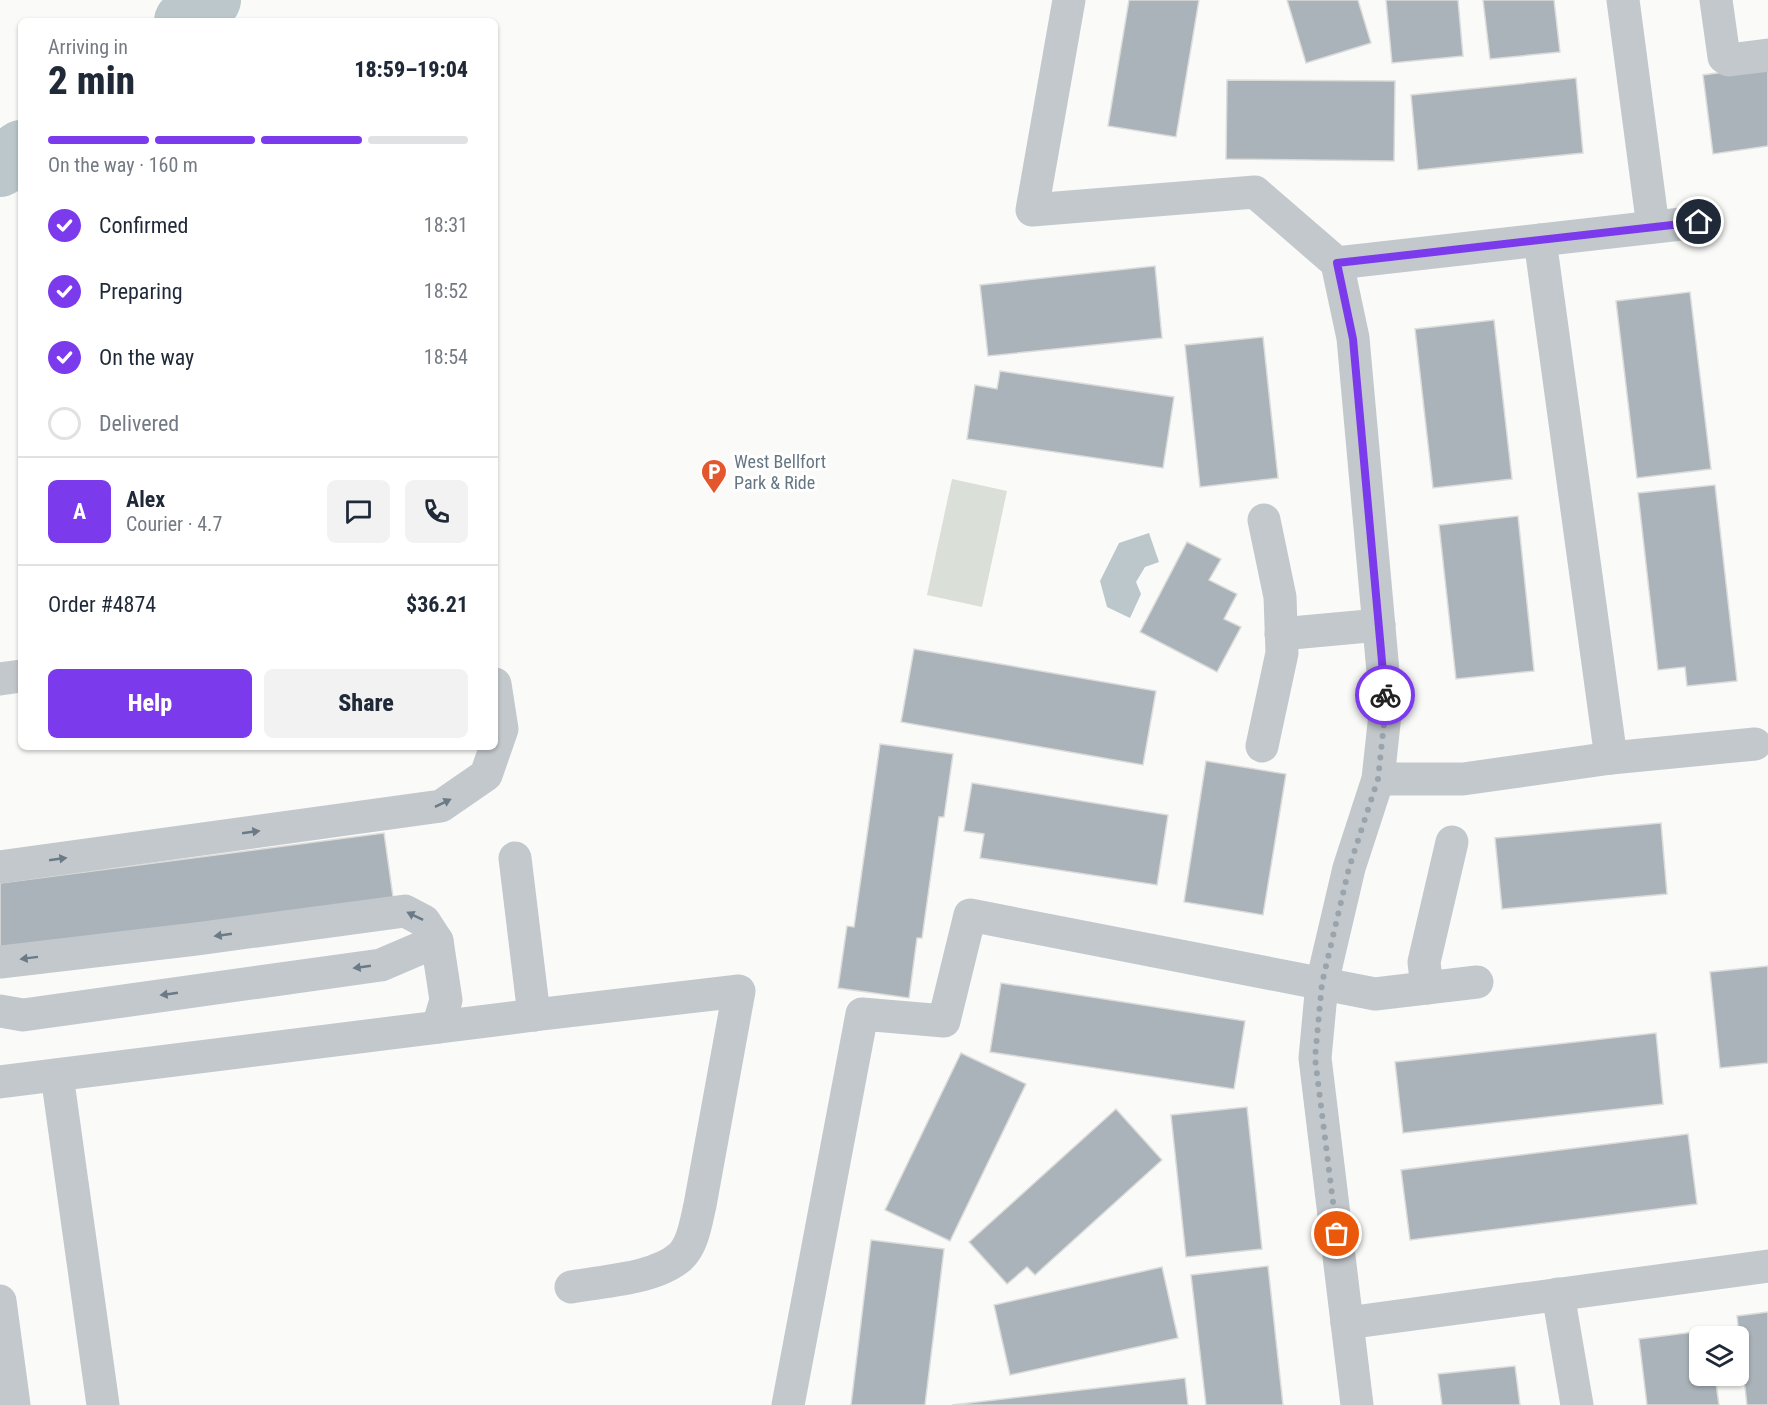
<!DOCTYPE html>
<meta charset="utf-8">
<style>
body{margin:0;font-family:"Roboto Condensed",sans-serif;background:#f2f2f3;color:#1f2937;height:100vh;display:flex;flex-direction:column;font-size:22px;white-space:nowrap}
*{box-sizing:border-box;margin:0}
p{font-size:20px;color:#747a83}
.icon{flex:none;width:33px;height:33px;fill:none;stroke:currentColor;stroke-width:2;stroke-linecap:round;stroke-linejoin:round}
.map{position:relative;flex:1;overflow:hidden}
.drawer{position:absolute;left:18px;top:18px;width:480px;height:732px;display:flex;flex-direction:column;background:#fff;border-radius:9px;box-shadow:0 2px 4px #0004}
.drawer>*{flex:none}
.tools{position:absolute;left:1689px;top:1326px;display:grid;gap:12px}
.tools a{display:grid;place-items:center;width:60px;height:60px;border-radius:9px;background:#fff;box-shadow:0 2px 4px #0004;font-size:30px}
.pin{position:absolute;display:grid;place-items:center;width:51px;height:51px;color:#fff;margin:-26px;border:3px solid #fff;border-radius:50%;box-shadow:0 2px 6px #0007}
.courier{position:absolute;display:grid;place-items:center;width:60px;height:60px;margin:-30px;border:4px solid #7c3aed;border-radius:50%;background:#fff;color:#222;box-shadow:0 2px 8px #0007}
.headline em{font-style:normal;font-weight:800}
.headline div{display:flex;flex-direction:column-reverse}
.headline{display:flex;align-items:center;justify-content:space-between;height:102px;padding:0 30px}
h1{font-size:39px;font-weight:800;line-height:45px}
.bar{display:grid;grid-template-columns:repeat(4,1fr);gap:9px 6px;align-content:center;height:72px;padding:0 30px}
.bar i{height:8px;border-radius:4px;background:#e0e1e3}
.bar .active{background:#7c3aed}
.bar p{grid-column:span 4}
.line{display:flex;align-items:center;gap:15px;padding:0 30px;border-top:2px solid #e0e1e3}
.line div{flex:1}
.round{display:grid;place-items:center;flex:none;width:63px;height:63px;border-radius:9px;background:#f2f2f3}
ol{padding:0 30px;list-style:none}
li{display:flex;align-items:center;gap:18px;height:66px}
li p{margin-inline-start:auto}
li .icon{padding:6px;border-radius:50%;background:#7c3aed;color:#fff;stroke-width:4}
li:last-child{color:#747a83}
li i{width:33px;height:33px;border:3px solid #e0e1e3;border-radius:50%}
.cta{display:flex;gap:12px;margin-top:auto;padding:12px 30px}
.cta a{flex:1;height:69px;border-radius:9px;background:#7c3aed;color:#fff;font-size:24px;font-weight:800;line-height:69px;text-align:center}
.cta a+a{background:#f2f2f3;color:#1f2937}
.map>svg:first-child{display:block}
.green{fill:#dadfd7}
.water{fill:#bbc7cb}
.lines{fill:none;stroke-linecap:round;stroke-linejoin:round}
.river{stroke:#bbc7cb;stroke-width:60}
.building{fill:#aab3b9;stroke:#dcdcda;stroke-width:1.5}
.minor{stroke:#c3c8cc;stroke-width:33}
.oneway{fill:#6a7a87}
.done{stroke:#99a4ac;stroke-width:6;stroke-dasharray:0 10.8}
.route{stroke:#7c3aed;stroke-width:8}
.labels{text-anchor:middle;stroke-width:6;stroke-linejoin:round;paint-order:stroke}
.poi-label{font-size:18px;fill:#657683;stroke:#fff;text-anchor:start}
</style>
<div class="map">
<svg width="1768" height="1405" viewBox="0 0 1768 1405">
<rect width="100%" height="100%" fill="#fafaf8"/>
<polygon class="green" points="952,479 1007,491 982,607 927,595"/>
<polygon class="water" points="1149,533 1159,562 1145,567 1136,582 1141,594 1130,618 1107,607 1100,581 1119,543"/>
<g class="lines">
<g class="river">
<polyline points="184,21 211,0"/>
<polyline points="0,167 21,150"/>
</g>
</g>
<g class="building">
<polygon points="1129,0 1199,0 1176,137 1108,126"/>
<polygon points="1287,0 1358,0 1371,43 1306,63"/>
<polygon points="1386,0 1458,0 1463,56 1392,63"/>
<polygon points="1483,0 1554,0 1560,52 1490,59"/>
<polygon points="1768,66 1768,146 1713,154 1703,75"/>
<polygon points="1576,78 1583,153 1418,170 1411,95"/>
<polygon points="1227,80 1395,81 1394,161 1226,159"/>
<polygon points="1155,266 1162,338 988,356 980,285"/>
<polygon points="1690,292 1711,469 1637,478 1616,301"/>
<polygon points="1494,320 1512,479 1433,488 1415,329"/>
<polygon points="1263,337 1278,478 1200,487 1185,345"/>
<polygon points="1000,371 1174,397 1163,468 967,439 975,385 997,389"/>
<polygon points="1715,485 1737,681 1687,686 1685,667 1658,670 1638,493"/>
<polygon points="1518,516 1534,671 1456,679 1439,525"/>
<polygon points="1187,542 1221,559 1209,580 1237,594 1224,619 1241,627 1217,672 1140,632"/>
<polygon points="914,649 1156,691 1143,765 901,722"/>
<polygon points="880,744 953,754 944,817 939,817 922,938 917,938 909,998 838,988 847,926 854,927"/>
<polygon points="1206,761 1286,774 1263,915 1184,902"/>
<polygon points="972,783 1168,815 1157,885 980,858 984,834 964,831"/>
<polygon points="1661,823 1667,894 1502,909 1495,838"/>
<polygon points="384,833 394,904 0,956 0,883"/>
<polygon points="1768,966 1768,1063 1720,1068 1710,972"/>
<polygon points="1001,983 1245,1021 1234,1089 990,1052"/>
<polygon points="1656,1033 1663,1104 1403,1133 1395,1062"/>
<polygon points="961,1053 1026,1084 950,1241 885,1210"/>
<polygon points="1247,1107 1262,1249 1186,1257 1171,1115"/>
<polygon points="1116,1109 1162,1160 1035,1275 1027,1267 1007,1284 969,1242"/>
<polygon points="1688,1134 1697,1204 1410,1240 1401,1170"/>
<polygon points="871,1240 944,1249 925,1405 851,1405"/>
<polygon points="1268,1266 1283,1405 1206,1405 1191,1275"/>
<polygon points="1162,1267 1178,1338 1010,1375 994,1305"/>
<polygon points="1768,1312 1768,1405 1747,1405 1737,1316"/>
<polygon points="1710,1330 1711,1336 1700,1336 1700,1376 1715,1376 1719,1405 1647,1405 1639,1339"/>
<polygon points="1515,1366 1520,1405 1442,1405 1438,1374"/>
<polygon points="1185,1378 1188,1405 952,1405"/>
</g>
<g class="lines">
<g class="minor">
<polyline points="1069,0 1032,210 1255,192 1337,263"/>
<polyline points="1623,0 1653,227"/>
<polyline points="1716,0 1724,57 1729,60 1768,55"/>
<polyline points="1540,240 1611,758"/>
<polyline points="1337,263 1353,338 1386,705 1378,779 1349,868 1322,983 1315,1058 1357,1405"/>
<polyline points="1337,263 1699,222"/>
<polyline points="1281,634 1379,625"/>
<polyline points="0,679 21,676"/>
<polyline points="1262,746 1282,653 1280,597 1264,520"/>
<polyline points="1378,779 1463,779 1611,758 1755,744"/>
<polyline points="515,858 534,1015"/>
<polyline points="0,867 441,806 486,775 502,729 495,684"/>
<polyline points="0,962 196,939 405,911 424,921 437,941 446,1000 438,1027"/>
<polyline points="1427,988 1424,962 1452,842"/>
<polyline points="0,1011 23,1015 381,965 437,941"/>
<polyline points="57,1075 103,1405"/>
<path d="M0,1082l534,-67 205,-24 -39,214c-4,17 -7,40 -20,52 -25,22 -77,24 -109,30"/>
<polyline points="1558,1294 1577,1405"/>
<polyline points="0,1301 14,1405"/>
<polyline points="1347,1323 1768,1266"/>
<polyline points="788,1405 862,1014 944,1021 970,915 1375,994 1477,982"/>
</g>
</g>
<defs><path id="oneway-solid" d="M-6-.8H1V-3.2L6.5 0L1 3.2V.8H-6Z" transform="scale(1.5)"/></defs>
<g class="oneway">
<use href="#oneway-solid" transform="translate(443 803) rotate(-26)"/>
<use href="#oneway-solid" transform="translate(251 832) rotate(-8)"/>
<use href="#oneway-solid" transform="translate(58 859) rotate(-8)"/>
<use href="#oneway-solid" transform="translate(415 916) rotate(-154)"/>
<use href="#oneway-solid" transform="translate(223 935) rotate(172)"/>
<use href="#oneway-solid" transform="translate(29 958) rotate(173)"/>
<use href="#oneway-solid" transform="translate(362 967) rotate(172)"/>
<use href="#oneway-solid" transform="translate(169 994) rotate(172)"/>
</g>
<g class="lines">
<polyline class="done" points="1337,1234 1315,1058 1322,983 1349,868 1378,779 1386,705 1385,695"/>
<polyline class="route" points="1385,695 1353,339 1337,263 1699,222"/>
</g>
<defs>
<symbol id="parking-pin" viewBox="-11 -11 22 30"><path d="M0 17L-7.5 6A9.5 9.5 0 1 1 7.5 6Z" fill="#e4572e" stroke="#fff"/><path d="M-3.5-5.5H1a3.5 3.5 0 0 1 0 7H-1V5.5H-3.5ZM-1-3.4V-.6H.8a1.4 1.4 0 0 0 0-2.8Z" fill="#fff"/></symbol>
</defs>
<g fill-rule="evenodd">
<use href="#parking-pin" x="699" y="457" width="30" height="40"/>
</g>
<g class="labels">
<g class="poi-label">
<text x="734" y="468">West Bellfort<tspan x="734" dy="21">Park &amp; Ride</tspan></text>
</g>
</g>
</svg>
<div class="tools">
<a><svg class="icon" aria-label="layers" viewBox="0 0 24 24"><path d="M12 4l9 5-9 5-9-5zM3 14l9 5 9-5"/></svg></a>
</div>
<div class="pin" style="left:1337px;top:1234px;background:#ea580c"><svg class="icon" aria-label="bag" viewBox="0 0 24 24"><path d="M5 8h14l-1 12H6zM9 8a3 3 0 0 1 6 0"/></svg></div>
<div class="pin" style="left:1699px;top:222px;background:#1f2937"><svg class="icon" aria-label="home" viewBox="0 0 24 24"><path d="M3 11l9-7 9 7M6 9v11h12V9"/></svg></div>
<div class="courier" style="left:1385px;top:695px"><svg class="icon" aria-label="bike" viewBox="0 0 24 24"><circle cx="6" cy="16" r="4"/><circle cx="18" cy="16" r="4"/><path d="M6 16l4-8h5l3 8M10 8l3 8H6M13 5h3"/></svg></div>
<section class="drawer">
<div class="headline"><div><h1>2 min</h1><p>Arriving in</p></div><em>18:59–19:04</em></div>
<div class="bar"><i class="active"></i><i class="active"></i><i class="active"></i><i></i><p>On the way · 160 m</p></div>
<ol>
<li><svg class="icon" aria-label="check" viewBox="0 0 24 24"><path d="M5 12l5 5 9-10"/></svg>Confirmed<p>18:31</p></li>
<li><svg class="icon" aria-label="check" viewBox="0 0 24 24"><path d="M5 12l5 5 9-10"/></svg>Preparing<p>18:52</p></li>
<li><svg class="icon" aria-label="check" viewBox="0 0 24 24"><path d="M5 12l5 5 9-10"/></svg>On the way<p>18:54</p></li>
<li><i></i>Delivered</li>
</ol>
<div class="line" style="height:108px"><b class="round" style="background:#7c3aed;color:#fff">A</b><div><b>Alex</b><p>Courier · 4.7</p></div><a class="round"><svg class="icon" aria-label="chat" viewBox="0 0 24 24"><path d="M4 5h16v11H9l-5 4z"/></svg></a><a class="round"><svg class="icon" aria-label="phone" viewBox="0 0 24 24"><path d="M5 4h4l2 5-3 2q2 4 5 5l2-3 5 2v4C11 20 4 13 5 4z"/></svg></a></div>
<div class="line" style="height:78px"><div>Order #4874</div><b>$36.21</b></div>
<div class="cta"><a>Help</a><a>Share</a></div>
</section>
</div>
